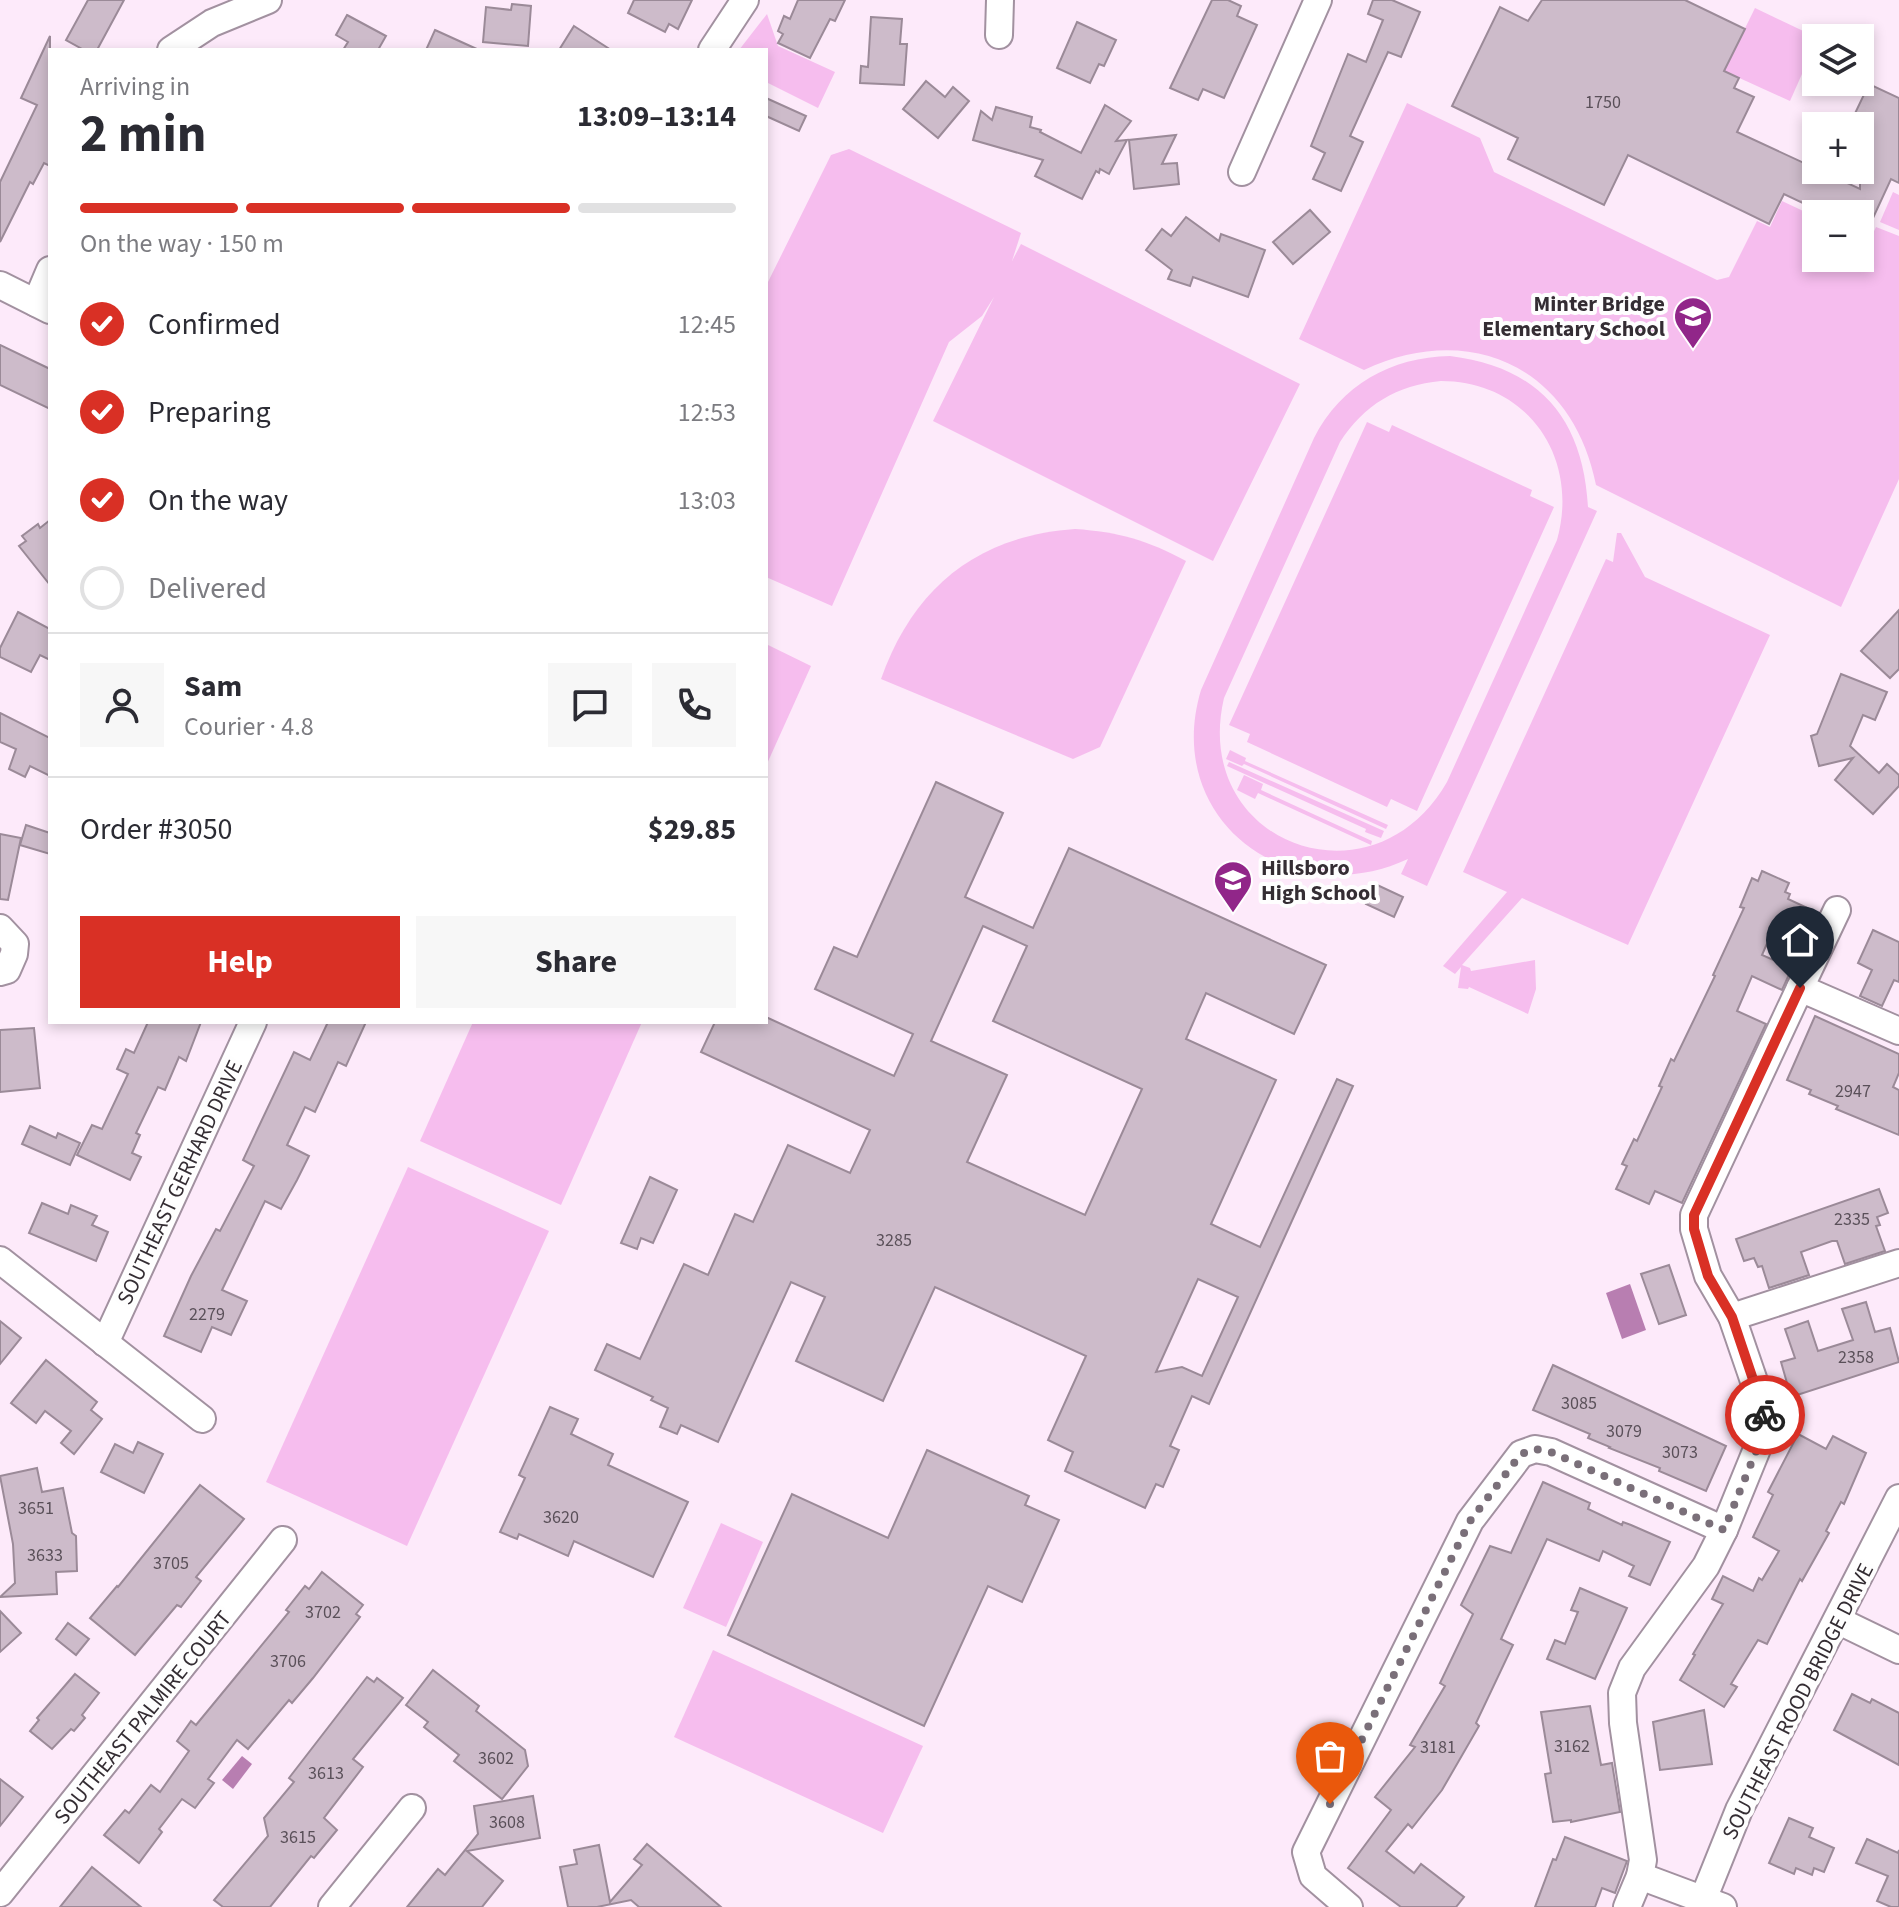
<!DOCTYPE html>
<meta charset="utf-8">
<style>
body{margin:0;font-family:"Source Sans 3",sans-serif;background:#f7f7f7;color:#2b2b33;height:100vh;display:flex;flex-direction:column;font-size:30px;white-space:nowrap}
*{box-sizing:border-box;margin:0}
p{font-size:26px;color:#7c7c81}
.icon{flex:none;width:44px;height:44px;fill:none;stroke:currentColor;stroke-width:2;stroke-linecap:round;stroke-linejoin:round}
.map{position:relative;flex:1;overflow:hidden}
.drawer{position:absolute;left:48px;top:48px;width:720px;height:976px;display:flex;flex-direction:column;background:#fff;border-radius:0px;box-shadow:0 4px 12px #0003}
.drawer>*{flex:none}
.controls{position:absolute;left:1802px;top:24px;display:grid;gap:16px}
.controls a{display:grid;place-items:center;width:72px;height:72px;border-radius:0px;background:#fff;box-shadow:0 4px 12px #0003;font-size:40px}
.pin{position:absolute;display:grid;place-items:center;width:68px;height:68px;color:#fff;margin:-82px -34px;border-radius:50% 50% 50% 0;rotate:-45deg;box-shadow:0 0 8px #0007}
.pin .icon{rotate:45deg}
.courier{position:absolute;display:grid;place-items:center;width:80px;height:80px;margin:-40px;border:6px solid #d93025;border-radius:50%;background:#fff;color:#222;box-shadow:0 2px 10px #0007}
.overview em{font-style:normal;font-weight:700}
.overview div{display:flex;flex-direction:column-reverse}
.overview{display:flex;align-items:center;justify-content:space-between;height:136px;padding:0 32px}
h1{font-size:52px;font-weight:700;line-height:60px}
.bar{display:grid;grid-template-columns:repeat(4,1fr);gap:12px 8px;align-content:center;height:96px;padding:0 32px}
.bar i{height:10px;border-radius:6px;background:#e1e1e2}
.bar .selected{background:#d93025}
.bar p{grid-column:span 4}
.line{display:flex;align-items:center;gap:20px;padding:0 32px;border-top:2px solid #e1e1e2}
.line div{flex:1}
.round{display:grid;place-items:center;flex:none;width:84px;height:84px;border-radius:0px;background:#f7f7f7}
ol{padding:0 32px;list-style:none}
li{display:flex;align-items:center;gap:24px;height:88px}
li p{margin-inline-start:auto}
li .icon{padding:8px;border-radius:50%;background:#d93025;color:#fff;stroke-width:4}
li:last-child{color:#7c7c81}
li i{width:44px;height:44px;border:4px solid #e1e1e2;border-radius:50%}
.primary-button{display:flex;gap:16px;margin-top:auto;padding:16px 32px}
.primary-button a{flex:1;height:92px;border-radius:0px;background:#d93025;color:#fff;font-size:32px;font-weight:700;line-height:92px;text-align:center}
.primary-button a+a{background:#f7f7f7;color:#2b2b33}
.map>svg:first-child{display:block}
.green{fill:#f6bdee;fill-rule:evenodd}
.water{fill:#b87eb1}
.building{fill:#cdbbca;stroke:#9b8a98;stroke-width:2;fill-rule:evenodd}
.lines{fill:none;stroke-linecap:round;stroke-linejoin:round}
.minor-casing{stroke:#a291a0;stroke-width:30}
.minor{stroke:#fff;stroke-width:26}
.done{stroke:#7a6f79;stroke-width:8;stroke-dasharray:0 14.4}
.route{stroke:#d93025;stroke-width:10}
.labels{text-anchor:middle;stroke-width:8;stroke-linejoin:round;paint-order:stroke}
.number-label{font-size:18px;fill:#5a5059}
.poi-label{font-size:22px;font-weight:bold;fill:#342d33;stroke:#fefefe;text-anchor:end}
.street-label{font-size:22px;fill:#342d33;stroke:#fefefe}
</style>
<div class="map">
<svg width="1899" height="1907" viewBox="0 0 1899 1907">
<rect width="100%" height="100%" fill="#fdeafa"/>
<g class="green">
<polygon points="1755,8 1818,38 1790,101 1724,71"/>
<polygon points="767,14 778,46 835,72 818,108 766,82 766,50 739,50"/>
<path d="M1407,103l73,35 14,34 223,108 12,-3 28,-56 13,6 12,-26 34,16v41h44v-20l9,4 7,-15 23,9v243l-58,128 -245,-122c-23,-117 -125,-165 -232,-115l-65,-31z"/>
<polygon points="849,149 1021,233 1012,261 1021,244 1300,384 1213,561 933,421 994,297 982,316 949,342 832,606 766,577 766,286 831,155"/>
<polygon points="1893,192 1899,195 1899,230 1880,222"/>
<path d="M1450,356c89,11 133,62 138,151l9,4 -170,375 -26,-12 7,-15c-119,55 -246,-39 -207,-169l113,-252c27,-53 77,-81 136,-82zM1441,381c87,0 139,77 116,159l-110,242c-75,130 -257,61 -223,-84l116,-256c24,-37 57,-57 101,-61z"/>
<polygon points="1367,422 1389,432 1392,425 1532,490 1530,496 1554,507 1417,811 1391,799 1387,807 1247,742 1250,734 1229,725"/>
<path d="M1075,529c44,3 72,11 111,32l-86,186 -27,12 -192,-80c32,-91 96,-143 194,-150z"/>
<polygon points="1617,533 1621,533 1645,577 1770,635 1628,945 1522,898 1462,965 1470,968 1471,971 1535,960 1536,989 1528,1014 1469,987 1468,989 1458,988 1461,967 1455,974 1443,966 1507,892 1463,872 1606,559 1613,562"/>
<polygon points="766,644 811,666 766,766"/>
<polygon points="1230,750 1246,758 1245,761 1388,825 1386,829 1244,764 1242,766 1226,759"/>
<polygon points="1229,762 1384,831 1381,838 1365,832 1366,829 1227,766"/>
<polygon points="1244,775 1263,784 1261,790 1372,841 1371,845 1258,793 1255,799 1237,790"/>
<polygon points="473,1022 642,1022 561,1205 420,1141"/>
<polygon points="408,1167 549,1231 407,1546 266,1482"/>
<polygon points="721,1523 763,1542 726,1627 683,1608"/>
<polygon points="713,1650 923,1746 883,1833 674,1737"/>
</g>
<g class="water">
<polygon points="1630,1284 1646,1330 1622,1339 1606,1293"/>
<polygon points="242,1756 252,1764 233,1789 222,1780"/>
</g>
<g class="building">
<polygon points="88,0 124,0 97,50 84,50 66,40"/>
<polygon points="634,0 692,0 678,29 669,24 665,32 628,13"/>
<polygon points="798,0 845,0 835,21 830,19 810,58 778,43 783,34 778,31 784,16 790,19"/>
<polygon points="1212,0 1228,0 1241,6 1237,16 1257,25 1224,98 1203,89 1198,100 1170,88"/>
<polygon points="1373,0 1392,0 1420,12 1401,57 1388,52 1350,136 1363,142 1341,191 1313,179 1325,153 1311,146 1348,54 1366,62 1383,20 1368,14"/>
<polygon points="1542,0 1685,0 1745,29 1724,71 1739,78 1734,88 1754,97 1737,132 1860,189 1860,126 1849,126 1869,84 1899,98 1899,183 1891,179 1860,246 1860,214 1826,214 1784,194 1769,224 1628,155 1604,205 1508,159 1518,138 1452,106 1500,7 1528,21"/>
<polygon points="512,4 531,6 528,46 483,42 486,7 511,10"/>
<polygon points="347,15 386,36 378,50 343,50 348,42 336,35"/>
<polygon points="871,17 902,19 900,44 907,44 904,85 860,83 861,66 868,67"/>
<polygon points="1077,22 1116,40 1104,66 1099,64 1090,83 1057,68"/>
<polygon points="574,26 611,50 559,50"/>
<polygon points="435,30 479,50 426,50"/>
<polygon points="50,36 50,166 44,163 33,184 30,182 0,242 0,182 37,105 21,98"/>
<polygon points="926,81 945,97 953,87 969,101 938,138 903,109"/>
<polygon points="766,98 806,116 799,131 766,116"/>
<polygon points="1105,105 1131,121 1116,141 1127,140 1109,174 1100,169 1099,173 1096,171 1082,199 1035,176 1043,160 973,140 981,111 992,120 996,107 1032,117 1030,127 1041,130 1040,132 1081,153"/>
<polygon points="1176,135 1162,164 1177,163 1179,184 1134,189 1129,140"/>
<polygon points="1310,210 1330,232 1293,264 1273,242"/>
<polygon points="1186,217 1219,241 1221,234 1265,250 1248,297 1193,277 1190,286 1168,279 1172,270 1146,250 1162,229 1171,236"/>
<polygon points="0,345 50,369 50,409 0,385"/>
<polygon points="50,520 50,585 19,546 26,541 22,536 38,524 40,528"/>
<polygon points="1899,610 1899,669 1890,678 1861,651"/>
<polygon points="18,612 50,629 50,660 40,655 31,672 0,657 0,648"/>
<polygon points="1841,674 1887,692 1875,720 1863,715 1850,746 1879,773 1887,764 1899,775 1899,786 1873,814 1835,780 1853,758 1819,766 1811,736 1817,734"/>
<polygon points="0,713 50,738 50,776 30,766 25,777 9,769 16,749 0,742"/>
<path d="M936,782l67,31 -38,84 68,31 36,-80 257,117 -32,69 -88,-41 -20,46 90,41 -65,144 49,23 77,-168 16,7 -144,318 -17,-8 -22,50 9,4 -16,37 -7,-3 -11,24 -80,-37 8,-19 -25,-12 38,-84 -151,-69 -52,114 -87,-40 29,-64 -34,-15 -73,160 -37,-17 -4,9 -17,-7 8,-19 -17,-8 2,-3 -58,-27 12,-26 33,15 44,-95 24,11 27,-61 18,8 35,-77 62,28 20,-43 -169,-78 14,-30h51v-5l128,59 19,-42 -98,-45 19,-42 23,10zM983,926l44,20 -34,75 149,68 -57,126 -118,-53 40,-87 -76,-34zM1198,1279l40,18 -36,79 -20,-9 -26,5z"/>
<polygon points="26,825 50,833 50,854 20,845"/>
<polygon points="0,834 21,838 8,900 0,899"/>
<polygon points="1762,871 1789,883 1785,892 1790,894 1788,899 1818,913 1807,935 1778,921 1775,925 1762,955 1792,968 1782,990 1752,976 1737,1011 1766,1024 1682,1203 1655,1191 1649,1204 1616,1189 1627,1166 1622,1164 1634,1139 1637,1141 1662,1087 1659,1086 1671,1059 1674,1061 1715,976 1713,975 1744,908 1740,907 1752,878 1758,881"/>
<polygon points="1375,884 1403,897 1394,917 1366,904"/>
<polygon points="1873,930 1899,942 1899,982 1894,980 1882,1006 1860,996 1872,970 1858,963"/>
<polygon points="1815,1016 1899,1054 1899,1073 1893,1087 1899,1090 1899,1135 1836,1109 1838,1106 1809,1094 1811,1090 1787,1080"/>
<polygon points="148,1022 201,1022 186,1061 179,1057 165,1090 158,1087 136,1133 140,1135 132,1153 141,1157 130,1180 77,1155 92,1125 102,1129 128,1074 117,1069 126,1049 134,1053"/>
<polygon points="328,1022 366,1022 346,1066 338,1062 315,1112 305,1107 287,1145 309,1156 297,1180 281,1209 265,1201 222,1290 247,1301 231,1335 212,1327 201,1352 164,1336 191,1276 216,1229 220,1231 254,1166 243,1160 294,1052 310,1060"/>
<polygon points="34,1028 40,1088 0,1092 0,1030"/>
<polygon points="30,1126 56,1138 58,1133 80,1143 70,1165 22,1144"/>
<polygon points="650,1177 677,1190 653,1243 641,1238 637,1249 621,1243"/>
<polygon points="1879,1189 1888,1213 1877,1217 1880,1225 1876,1226 1885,1251 1845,1264 1837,1241 1832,1241 1801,1252 1809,1275 1769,1288 1762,1266 1758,1267 1754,1258 1744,1261 1736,1239"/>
<polygon points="42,1203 68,1214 71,1205 97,1216 92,1225 108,1232 96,1261 29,1233"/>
<polygon points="1669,1265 1686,1315 1659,1324 1641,1274"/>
<polygon points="1866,1302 1875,1332 1890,1328 1899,1362 1791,1397 1781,1362 1795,1358 1785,1329 1808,1321 1818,1351 1853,1340 1842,1309"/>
<polygon points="0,1321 21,1338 0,1364"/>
<polygon points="46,1360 97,1402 91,1410 102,1419 74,1454 61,1443 71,1431 45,1411 36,1423 11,1403"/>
<polygon points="1553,1365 1726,1446 1706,1491 1659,1471 1660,1468 1609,1448 1610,1447 1588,1438 1590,1434 1533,1410"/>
<polygon points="550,1407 578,1419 571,1434 613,1454 608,1465 688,1502 653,1577 574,1541 568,1556 519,1534 517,1539 500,1532 525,1478 519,1475"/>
<polygon points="1798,1434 1826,1449 1833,1436 1866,1453 1844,1504 1841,1502 1826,1531 1829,1533 1802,1581 1800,1579 1767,1644 1758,1640 1731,1684 1737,1687 1724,1707 1680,1680 1695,1655 1693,1654 1723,1604 1712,1599 1723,1576 1753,1591 1759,1578 1762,1580 1779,1551 1753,1537 1773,1495 1768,1492"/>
<polygon points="138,1442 163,1454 144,1493 101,1472 115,1444 133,1453"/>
<polygon points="927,1450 1029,1496 1025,1505 1059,1520 1022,1602 988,1586 924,1726 728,1635 792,1494 888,1538"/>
<polygon points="37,1468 42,1492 63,1488 72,1533 76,1536 77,1571 56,1572 57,1594 0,1597 15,1583 13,1544 0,1476"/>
<polygon points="1543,1482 1590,1503 1588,1509 1622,1525 1623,1522 1631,1525 1670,1542 1650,1585 1629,1576 1634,1566 1603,1551 1599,1561 1547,1539 1501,1639 1513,1645 1476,1723 1479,1726 1442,1790 1412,1828 1408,1824 1386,1851 1414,1873 1421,1864 1464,1897 1456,1907 1401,1907 1348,1868 1391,1810 1375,1797 1415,1747 1410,1745 1445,1686 1440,1683 1473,1614 1461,1605 1490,1546 1511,1553"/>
<polygon points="200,1485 244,1519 196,1577 201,1581 181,1607 177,1605 135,1655 90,1618 117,1586 118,1587"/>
<polygon points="322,1572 363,1605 356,1614 360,1617 313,1678 292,1703 289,1700 248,1749 237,1740 208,1779 214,1783 195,1808 182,1799 159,1829 162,1832 139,1863 104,1835 125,1810 129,1813 151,1785 160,1792 189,1751 177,1741 191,1721 196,1725 289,1612 286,1610 305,1586 309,1589"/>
<polygon points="1580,1588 1627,1608 1595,1679 1547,1659 1555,1640 1565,1644 1578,1612 1571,1610"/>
<polygon points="0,1611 21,1633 0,1652"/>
<polygon points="68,1623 89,1639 76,1655 56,1639"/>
<polygon points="433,1670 479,1706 476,1711 525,1750 528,1766 502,1799 454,1761 459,1755 424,1727 428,1722 406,1705"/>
<polygon points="75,1674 99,1693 82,1715 85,1718 74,1731 71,1729 52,1749 30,1731 39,1720 37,1718"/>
<polygon points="367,1677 374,1682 377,1678 403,1698 353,1759 363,1767 324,1818 337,1830 314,1858 311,1856 270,1907 223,1907 214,1900 268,1836 264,1818 294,1782 289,1778"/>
<polygon points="1852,1694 1870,1703 1872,1699 1899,1713 1899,1765 1834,1730"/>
<polygon points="1590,1706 1601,1765 1612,1763 1620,1812 1571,1822 1571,1820 1553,1822 1545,1774 1551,1773 1541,1712"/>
<polygon points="1704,1710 1712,1764 1660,1770 1653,1722"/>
<polygon points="0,1779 23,1797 0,1826"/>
<polygon points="533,1796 540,1838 467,1851 503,1881 482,1907 407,1907 438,1869 445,1875 478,1834 474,1806"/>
<polygon points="1789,1818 1813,1828 1809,1837 1834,1848 1824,1872 1814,1868 1812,1875 1796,1868 1794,1874 1769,1863"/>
<polygon points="1565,1837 1627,1861 1615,1893 1602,1888 1595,1907 1535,1907 1553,1859 1556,1860"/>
<polygon points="1867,1839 1898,1853 1899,1850 1899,1907 1891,1907 1877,1901 1888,1876 1856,1863"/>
<polygon points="647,1844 721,1907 639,1907 631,1900 597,1907 568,1907 560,1867 577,1864 574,1850 599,1845 610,1902 642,1865 634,1859"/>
<polygon points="92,1867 141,1907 60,1907"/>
</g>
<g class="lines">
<defs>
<g id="minor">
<polyline points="999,35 1000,0"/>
<polyline points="171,50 212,23 268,0"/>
<polyline points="712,50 745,0"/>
<polyline points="1242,172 1318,0"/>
<polyline points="0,285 50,310"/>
<polyline points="36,303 50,270"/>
<polyline points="0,928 15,944 14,954 7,970 0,972"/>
<polyline points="1800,988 1837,910"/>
<polyline points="0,1260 202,1419"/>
<polyline points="1732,1317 1899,1263"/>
<polyline points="105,1343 253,1022"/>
<polyline points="1837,1620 1899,1650"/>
<polyline points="1640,1876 1723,1907"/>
<polyline points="0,1893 283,1540"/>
<polyline points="332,1907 412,1808"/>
<polyline points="1349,1907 1313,1876 1306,1852 1470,1521 1521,1454 1535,1449 1551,1452 1724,1530"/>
<polyline points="1627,1907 1640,1876 1643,1860 1623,1723 1622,1693 1632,1668 1706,1566 1724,1530 1768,1422 1732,1317 1708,1276 1694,1229 1694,1215 1800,988 1899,1031"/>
<polyline points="1700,1907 1739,1810 1899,1498"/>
</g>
</defs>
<use href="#minor" class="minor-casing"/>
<use href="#minor" class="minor"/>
</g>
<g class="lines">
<polyline class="done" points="1330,1804 1470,1521 1521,1454 1535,1449 1551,1452 1724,1530 1768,1422 1765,1415"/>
<polyline class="route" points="1765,1415 1732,1317 1708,1276 1694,1229 1694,1215 1800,988"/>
</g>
<defs>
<symbol id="school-pin" viewBox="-11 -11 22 30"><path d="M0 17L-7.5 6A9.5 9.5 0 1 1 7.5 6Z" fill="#912689" stroke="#fefefe"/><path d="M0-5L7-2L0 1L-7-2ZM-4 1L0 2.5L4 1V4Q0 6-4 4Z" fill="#fff"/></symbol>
</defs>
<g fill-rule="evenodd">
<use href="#school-pin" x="1671" y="294" width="44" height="60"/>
<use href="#school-pin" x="1211" y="858" width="44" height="60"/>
</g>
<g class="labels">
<g class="number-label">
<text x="1603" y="108">1750</text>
<text x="1853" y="1097">2947</text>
<text x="1852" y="1225">2335</text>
<text x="894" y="1246">3285</text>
<text x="207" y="1320">2279</text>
<text x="1856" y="1363">2358</text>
<text x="1579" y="1409">3085</text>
<text x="1624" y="1437">3079</text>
<text x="1680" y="1458">3073</text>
<text x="36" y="1514">3651</text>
<text x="561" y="1523">3620</text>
<text x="45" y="1561">3633</text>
<text x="171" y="1569">3705</text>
<text x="323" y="1618">3702</text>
<text x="288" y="1667">3706</text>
<text x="1572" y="1752">3162</text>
<text x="1438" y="1753">3181</text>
<text x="496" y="1764">3602</text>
<text x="326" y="1779">3613</text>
<text x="507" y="1828">3608</text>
<text x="298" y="1843">3615</text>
</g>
<g class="poi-label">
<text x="1665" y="311">Minter Bridge<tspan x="1665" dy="25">Elementary School</tspan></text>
<text x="1261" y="875" text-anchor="start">Hillsboro<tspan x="1261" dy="25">High School</tspan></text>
</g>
<g class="street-label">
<text transform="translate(179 1182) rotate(-65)" y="8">SOUTHEAST GERHARD DRIVE</text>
<text transform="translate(1797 1701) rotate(-63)" y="8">SOUTHEAST ROOD BRIDGE DRIVE</text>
<text transform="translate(142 1717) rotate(-51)" y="8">SOUTHEAST PALMIRE COURT</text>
</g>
</g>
</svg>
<div class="controls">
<a><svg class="icon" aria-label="layers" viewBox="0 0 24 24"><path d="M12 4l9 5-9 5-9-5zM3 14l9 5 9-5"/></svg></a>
<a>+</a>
<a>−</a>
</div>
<div class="pin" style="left:1330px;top:1804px;background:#ea580c"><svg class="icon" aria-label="bag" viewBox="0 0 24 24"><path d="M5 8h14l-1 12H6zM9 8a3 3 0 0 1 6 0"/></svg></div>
<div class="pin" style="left:1800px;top:988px;background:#1f2937"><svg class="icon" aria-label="home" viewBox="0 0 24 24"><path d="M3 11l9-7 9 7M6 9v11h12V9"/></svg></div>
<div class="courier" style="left:1765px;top:1415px"><svg class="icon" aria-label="bike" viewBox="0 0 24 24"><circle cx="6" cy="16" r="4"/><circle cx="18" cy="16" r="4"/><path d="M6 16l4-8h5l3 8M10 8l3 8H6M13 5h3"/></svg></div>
<section class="drawer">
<div class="overview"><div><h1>2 min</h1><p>Arriving in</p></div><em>13:09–13:14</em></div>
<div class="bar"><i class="selected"></i><i class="selected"></i><i class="selected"></i><i></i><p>On the way · 150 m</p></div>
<ol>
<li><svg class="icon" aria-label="check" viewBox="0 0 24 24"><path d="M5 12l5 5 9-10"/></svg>Confirmed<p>12:45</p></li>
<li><svg class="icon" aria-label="check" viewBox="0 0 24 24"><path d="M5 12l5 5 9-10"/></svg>Preparing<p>12:53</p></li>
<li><svg class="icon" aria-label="check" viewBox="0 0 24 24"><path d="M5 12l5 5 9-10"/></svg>On the way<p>13:03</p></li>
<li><i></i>Delivered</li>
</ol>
<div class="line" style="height:144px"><a class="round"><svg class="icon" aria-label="person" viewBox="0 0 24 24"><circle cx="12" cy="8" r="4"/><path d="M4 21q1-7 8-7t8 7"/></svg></a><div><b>Sam</b><p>Courier · 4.8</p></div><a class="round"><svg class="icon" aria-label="chat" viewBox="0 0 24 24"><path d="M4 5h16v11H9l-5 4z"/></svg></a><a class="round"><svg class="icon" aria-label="phone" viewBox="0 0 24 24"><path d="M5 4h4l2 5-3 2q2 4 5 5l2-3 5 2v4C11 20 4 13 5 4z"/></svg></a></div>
<div class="line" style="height:104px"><div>Order #3050</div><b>$29.85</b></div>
<div class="primary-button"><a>Help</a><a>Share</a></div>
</section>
</div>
